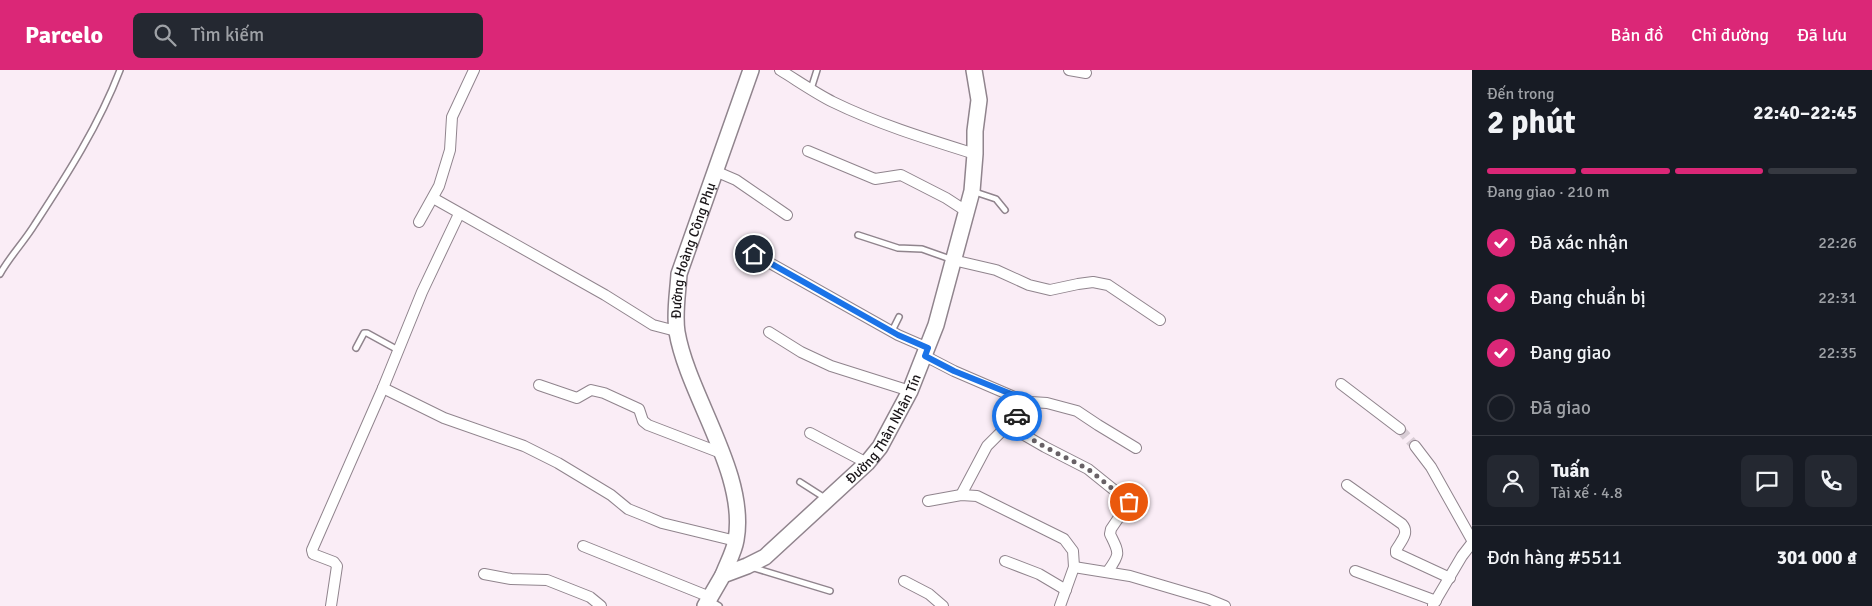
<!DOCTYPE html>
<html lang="vi">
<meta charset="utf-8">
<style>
body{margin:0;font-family:Signika,sans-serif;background:#242831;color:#f1f3f6;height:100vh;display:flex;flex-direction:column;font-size:19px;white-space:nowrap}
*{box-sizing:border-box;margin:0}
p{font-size:16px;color:#9ea1a6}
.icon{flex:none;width:28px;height:28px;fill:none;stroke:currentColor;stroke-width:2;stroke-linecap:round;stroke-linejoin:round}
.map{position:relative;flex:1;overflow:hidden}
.panel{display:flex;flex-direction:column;background:#171b24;width:400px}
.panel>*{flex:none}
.pin{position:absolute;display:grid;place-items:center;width:42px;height:42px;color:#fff;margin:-21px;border:2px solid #fff;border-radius:50%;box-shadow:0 1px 5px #0007}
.courier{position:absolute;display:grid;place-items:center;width:50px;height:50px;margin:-25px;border:4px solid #1a73e8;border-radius:50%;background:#fff;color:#222;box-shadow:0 1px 6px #0007}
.summary em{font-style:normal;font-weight:700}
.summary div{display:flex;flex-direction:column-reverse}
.summary{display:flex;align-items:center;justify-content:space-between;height:85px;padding:0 15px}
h1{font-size:32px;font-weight:700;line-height:38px}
.bar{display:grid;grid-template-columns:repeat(4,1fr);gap:8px 5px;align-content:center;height:60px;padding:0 15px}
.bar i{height:6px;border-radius:4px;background:#363941}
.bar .active{background:#db2777}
.bar p{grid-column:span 4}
.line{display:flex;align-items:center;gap:12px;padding:0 15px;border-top:1px solid #363941}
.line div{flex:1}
.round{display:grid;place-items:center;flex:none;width:52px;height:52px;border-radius:8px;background:#242831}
ol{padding:0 15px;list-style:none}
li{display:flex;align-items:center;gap:15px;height:55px}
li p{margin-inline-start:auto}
li .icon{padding:5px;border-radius:50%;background:#db2777;color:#fff;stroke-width:4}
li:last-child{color:#9ea1a6}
li i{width:28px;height:28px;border:2px solid #363941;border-radius:50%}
header{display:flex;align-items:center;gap:30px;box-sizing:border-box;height:70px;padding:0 25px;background:#db2777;color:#fff}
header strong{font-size:24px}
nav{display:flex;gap:28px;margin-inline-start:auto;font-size:18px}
.search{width:350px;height:45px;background:#242831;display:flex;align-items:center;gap:12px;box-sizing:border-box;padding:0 18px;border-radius:8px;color:#9ea1a6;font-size:19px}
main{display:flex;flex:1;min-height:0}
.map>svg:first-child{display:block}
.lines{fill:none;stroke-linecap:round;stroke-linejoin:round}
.street-tunnel{stroke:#d8cdd5;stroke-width:10;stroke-dasharray:10 5;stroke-linecap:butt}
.lane-casing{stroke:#90848d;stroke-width:8}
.street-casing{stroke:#90848d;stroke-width:12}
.secondary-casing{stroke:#90848d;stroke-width:18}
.lane{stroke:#fff;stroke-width:5}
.street{stroke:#fff;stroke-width:10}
.secondary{stroke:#fff;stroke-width:15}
.done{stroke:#686166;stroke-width:5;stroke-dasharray:0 9}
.route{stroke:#1a73e8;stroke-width:6}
.labels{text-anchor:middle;stroke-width:5;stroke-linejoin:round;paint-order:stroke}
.street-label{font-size:14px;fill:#1a1619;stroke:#fff}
</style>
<header>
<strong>Parcelo</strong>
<div class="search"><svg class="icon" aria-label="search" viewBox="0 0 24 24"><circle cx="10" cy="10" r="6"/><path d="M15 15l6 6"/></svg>Tìm kiếm</div>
<nav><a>Bản đồ</a><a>Chỉ đường</a><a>Đã lưu</a></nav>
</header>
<main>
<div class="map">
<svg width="1472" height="536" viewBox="0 0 1472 536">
<rect width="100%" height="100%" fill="#faedf6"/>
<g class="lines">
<polyline class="street-tunnel" points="1400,359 1415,376"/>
<defs>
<g id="lane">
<polyline points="811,19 817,0"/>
<polyline points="975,122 996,129 1005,140"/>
<polyline points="858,165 898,178 922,179 953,190"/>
<path d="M0,204c10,-18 24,-32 35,-50 32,-49 64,-99 85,-154"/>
<polyline points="892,261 899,247"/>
<polyline points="356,278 364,263 367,263 398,280"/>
<polyline points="800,412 825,428"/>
<polyline points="751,497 830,521"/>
<polyline points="709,530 719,536"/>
</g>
<g id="street">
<path d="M780,0c18,11 35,23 53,32 45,22 94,37 142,52"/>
<polyline points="1069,0 1086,3"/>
<polyline points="808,81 875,109 901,105 946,128 966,141"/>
<polyline points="715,101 736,110 787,145"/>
<polyline points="433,128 605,225 653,255 676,261"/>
<polyline points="419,152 439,116 450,80 452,47 474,0"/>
<polyline points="754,184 898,265 928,278"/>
<polyline points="953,190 996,200 1029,215 1050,220 1078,214 1093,212 1108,215 1160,250"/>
<polyline points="769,262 801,282 831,296 910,321"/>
<polyline points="925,286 954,301 1019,329 1031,332 1047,333 1077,341 1098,355 1136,378"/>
<polyline points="1341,314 1400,359"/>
<polyline points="539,315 577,328 591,320 604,323 639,339 643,351 648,355 721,383"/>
<polyline points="383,318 444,348 524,376 558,393 611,425 628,439 643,445 662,453 736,471"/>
<polyline points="1007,355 1045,377 1088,399 1129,432"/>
<polyline points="810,363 867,393"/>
<polyline points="1415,376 1431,397 1472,470"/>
<path d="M1347,415l55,39c8,9 -1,17 -6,26v3l54,25"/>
<polyline points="961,425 987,376 1031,332"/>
<polyline points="928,431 961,425 977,426 1064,469 1073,481 1074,497 1060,536"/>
<polyline points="583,476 710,527"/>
<polyline points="1005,491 1039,504 1066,520"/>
<polyline points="1074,497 1130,506 1208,529 1225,536"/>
<path d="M1108,501c13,-18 11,-18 2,-37l1,-5 21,-31"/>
<polyline points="1355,501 1436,531"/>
<polyline points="484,504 511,509 547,510 590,527 601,536"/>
<polyline points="904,511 929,524 943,536"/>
<polyline points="1433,535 1462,486 1472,473"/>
<polyline points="331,536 337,496 334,492 313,484 312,480 383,318 422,222 459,144"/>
</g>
<g id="secondary">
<path id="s1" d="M723,505c4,-11 11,-23 13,-35 12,-66 -48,-144 -59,-208 -3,-18 1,-40 2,-58l72,-204"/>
<path id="s2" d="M705,536l18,-31 24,-9 18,-9 102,-94 13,-16 30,-56 26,-66 36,-134 3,-37v-23l4,-31 -5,-30"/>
</g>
</defs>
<use href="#lane" class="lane-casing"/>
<use href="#street" class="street-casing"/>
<use href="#secondary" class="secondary-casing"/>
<use href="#lane" class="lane"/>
<use href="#street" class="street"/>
<use href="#secondary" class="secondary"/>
</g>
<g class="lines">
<polyline class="done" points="1017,346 1007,355 1045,377 1088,399 1129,432"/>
<polyline class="route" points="754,184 898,265 928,278 925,286 954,301 1031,332 1017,346"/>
</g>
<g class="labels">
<g class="street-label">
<text dy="5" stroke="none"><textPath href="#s1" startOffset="340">Đường Hoàng Công Phụ</textPath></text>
<text dy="5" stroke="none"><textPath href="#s2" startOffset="258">Đường Thân Nhân Tín</textPath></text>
</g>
</g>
</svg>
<div class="pin" style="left:1129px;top:432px;background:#ea580c"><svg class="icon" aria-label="bag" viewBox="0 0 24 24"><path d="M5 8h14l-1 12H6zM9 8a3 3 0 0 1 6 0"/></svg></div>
<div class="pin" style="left:754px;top:184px;background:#1f2937"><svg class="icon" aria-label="home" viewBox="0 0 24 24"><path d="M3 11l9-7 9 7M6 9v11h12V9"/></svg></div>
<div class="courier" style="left:1017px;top:346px"><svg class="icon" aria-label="car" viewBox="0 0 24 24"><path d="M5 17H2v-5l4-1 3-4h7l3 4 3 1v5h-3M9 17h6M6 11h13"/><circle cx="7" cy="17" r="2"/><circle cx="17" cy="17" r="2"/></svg></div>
</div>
<section class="panel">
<div class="summary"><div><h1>2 phút</h1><p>Đến trong</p></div><em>22:40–22:45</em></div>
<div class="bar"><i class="active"></i><i class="active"></i><i class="active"></i><i></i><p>Đang giao · 210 m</p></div>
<ol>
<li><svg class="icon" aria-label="check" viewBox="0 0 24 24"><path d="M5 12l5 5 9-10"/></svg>Đã xác nhận<p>22:26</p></li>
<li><svg class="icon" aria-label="check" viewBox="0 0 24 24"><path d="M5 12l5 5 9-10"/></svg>Đang chuẩn bị<p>22:31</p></li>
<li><svg class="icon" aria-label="check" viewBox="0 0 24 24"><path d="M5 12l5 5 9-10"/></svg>Đang giao<p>22:35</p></li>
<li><i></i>Đã giao</li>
</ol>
<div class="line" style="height:90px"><a class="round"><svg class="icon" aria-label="person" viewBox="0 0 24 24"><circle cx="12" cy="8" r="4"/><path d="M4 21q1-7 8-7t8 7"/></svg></a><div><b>Tuấn</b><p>Tài xế · 4.8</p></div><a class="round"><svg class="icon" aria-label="chat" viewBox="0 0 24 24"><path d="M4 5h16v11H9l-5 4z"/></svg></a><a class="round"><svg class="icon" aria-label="phone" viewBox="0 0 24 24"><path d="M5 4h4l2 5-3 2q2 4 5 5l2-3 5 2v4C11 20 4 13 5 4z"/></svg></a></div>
<div class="line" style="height:65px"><div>Đơn hàng #5511</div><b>301 000 ₫</b></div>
</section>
</main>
